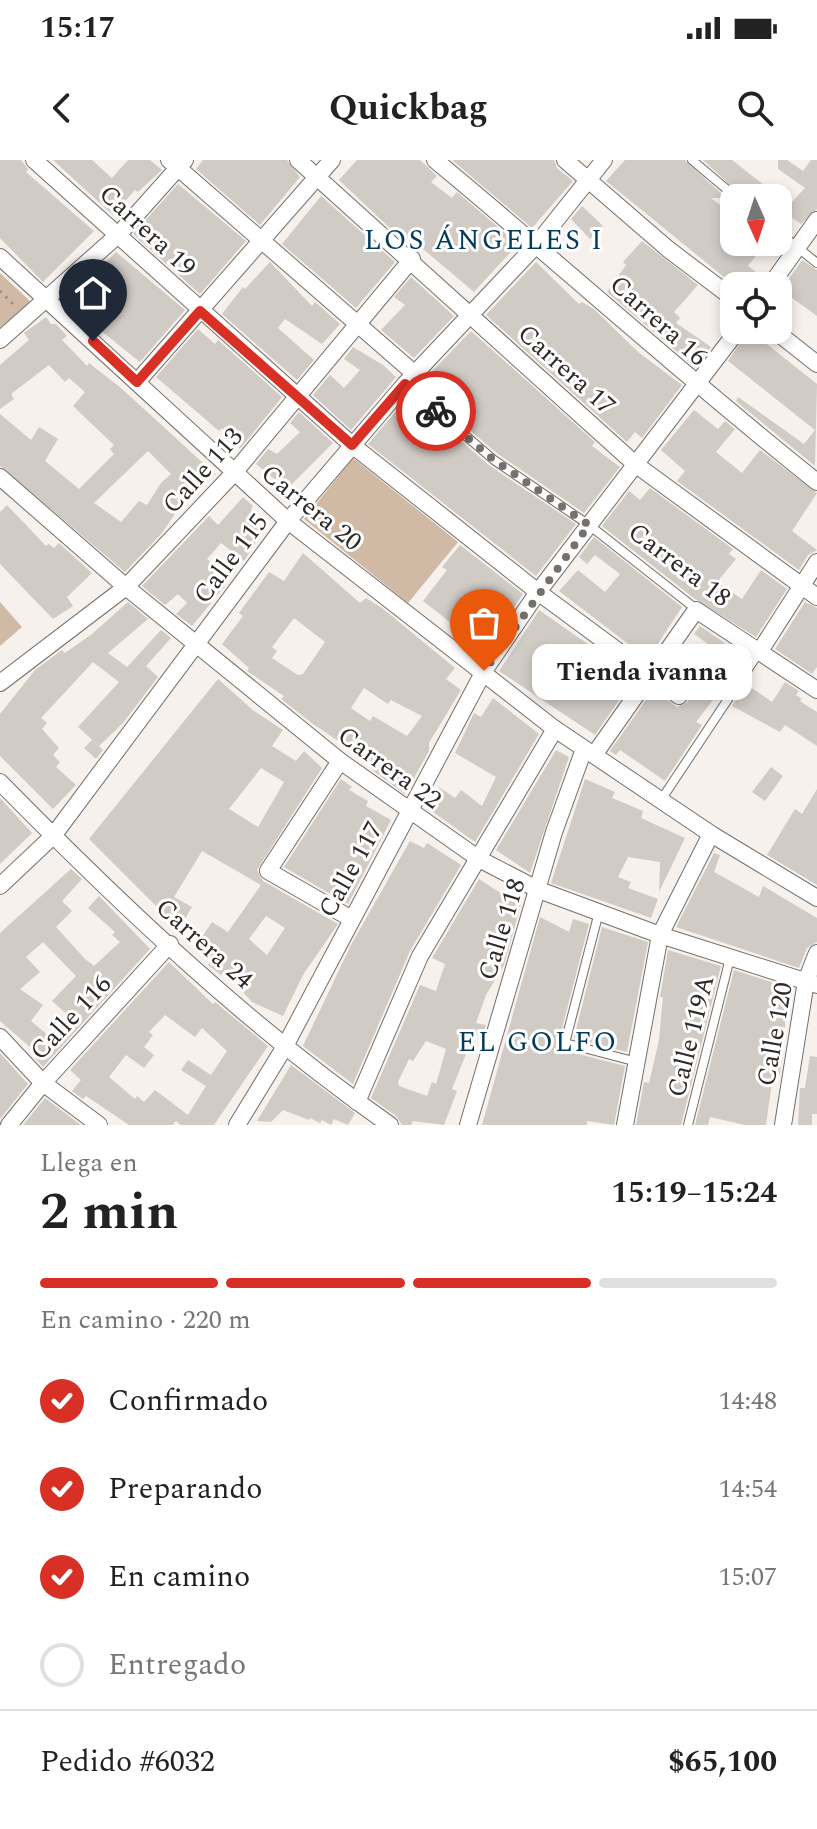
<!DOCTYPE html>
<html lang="es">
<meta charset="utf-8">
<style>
body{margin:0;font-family:Spectral,serif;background:#f6f6f6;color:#222;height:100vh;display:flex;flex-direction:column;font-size:30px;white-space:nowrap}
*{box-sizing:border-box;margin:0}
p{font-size:26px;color:#767676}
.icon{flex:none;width:44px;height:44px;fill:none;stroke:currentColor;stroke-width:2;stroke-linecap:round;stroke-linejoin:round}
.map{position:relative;height:965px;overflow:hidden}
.panel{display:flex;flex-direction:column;background:#fff;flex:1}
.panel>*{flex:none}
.needle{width:52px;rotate:177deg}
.controls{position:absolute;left:720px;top:24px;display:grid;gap:16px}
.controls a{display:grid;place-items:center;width:72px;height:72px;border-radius:16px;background:#fff;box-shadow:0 4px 12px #0003;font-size:40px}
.pin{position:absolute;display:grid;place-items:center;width:68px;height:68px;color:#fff;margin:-82px -34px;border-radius:50% 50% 50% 0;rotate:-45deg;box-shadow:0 0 8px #0007}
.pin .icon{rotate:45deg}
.courier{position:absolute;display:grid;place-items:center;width:80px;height:80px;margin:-40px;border:6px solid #d93025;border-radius:50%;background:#fff;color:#222;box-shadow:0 2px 10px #0007}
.bubble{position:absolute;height:56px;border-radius:16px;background:#fff;box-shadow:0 4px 12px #0003;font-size:26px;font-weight:700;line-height:56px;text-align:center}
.overview em{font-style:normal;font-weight:700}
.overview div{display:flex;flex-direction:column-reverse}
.overview{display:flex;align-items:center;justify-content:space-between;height:136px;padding:0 40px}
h1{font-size:52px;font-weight:700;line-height:60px}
.bar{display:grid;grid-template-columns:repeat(4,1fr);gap:12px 8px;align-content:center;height:96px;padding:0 40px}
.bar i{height:10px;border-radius:6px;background:#e0e0e0}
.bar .on{background:#d93025}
.bar p{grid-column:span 4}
.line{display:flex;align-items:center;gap:20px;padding:0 40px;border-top:2px solid #e0e0e0}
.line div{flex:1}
ol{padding:0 40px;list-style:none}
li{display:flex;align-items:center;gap:24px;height:88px}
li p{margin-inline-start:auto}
li .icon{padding:8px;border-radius:50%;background:#d93025;color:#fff;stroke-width:4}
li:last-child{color:#767676}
li i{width:44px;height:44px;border:4px solid #e0e0e0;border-radius:50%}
.status{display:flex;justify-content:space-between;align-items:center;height:56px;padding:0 40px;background:#fff;direction:ltr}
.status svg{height:22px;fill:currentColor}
header{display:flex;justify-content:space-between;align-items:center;height:104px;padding:0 40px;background:#fff;font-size:36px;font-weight:700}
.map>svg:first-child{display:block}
.green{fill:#d0baa6}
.building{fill:#d1cbc6;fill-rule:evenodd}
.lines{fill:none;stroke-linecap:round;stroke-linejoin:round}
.lane-casing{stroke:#746f6b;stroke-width:10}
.street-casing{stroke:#746f6b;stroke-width:18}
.path{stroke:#8e8a87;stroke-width:3;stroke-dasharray:2 6;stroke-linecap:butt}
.lane{stroke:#fff;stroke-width:8}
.street{stroke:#fff;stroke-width:16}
.done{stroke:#73706d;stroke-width:8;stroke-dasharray:0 14.4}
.route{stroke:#d93025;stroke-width:10}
.labels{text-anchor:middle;stroke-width:6;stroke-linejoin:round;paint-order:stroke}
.street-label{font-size:26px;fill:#2d2b29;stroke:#fff}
.neighbourhood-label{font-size:28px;letter-spacing:2px;fill:#003b5c;stroke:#fff}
</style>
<div class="status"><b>15:17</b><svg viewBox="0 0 49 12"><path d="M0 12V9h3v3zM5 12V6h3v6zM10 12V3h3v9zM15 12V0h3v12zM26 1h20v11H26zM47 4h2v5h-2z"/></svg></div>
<header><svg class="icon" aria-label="back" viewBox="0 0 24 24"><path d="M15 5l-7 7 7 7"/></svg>Quickbag<svg class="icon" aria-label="search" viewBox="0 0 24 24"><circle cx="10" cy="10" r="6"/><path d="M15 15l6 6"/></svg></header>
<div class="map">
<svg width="817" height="965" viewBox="0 0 817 965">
<rect width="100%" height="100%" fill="#f6f1ec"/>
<g class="green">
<polygon points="0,113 31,142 0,168"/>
<polygon points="353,298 458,382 408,443 304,359"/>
<polygon points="0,442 22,467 0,486"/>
</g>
<g class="building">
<polygon points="0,0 21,0 28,9 26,12 94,71 43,122 0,78"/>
<polygon points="53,0 92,0 112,18 128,0 150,0 162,10 138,32 135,30 113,55"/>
<polygon points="203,0 287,0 300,17 260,65 196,9"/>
<polygon points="357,0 420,0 437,16 431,22 452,38 457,32 518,84 474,132 397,67 393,71 339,20"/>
<polygon points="452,0 554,0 557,8 573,21 532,68"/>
<polygon points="625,0 685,0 726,38 711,38 734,55 734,82 766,82 748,106 763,117 757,126 735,126 606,21"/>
<polygon points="703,0 732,0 768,28 760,38 744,38"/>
<polygon points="778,0 787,0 803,11 811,0 817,0 817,49 801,64 791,57 784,68 778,65 778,35 790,44 805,28 778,9"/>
<polygon points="178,24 246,81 200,134 133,74"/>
<polygon points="321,36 395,102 356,148 282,84"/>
<polygon points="582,46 603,66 590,79 571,59"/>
<polygon points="642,81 698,125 674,152 680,158 676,163 711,187 696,208 607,132 626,105 623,102"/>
<polygon points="116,92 185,150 140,202 71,147 110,105 106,102"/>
<polygon points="802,100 817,110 817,156 781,130"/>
<polygon points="270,102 312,146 315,142 340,164 322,184 285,159 278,168 314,200 297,220 222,154 243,127 245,129"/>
<polygon points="536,102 579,144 582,142 594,149 638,192 682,225 642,278 635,272 627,282 486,155"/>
<polygon points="411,117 454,156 414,198 381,170 405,145 394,137"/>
<path d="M46,157l5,7h5l11,12 -5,4 25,26 2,-3 32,25 94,86 -36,34 -17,25 -37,39 -125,-106v-52l31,26 8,-13 19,12 -13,22 34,28 35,-35 -4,-5 4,-4 -41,-39 12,-14 -16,-14 -4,4 -16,-17 -38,29 3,5 -14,10v-44l29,-25 -5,-7zM148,291l23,23 -10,9 -14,22 -8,-4 -18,21 -27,-19z"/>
<polygon points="198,169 215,184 218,180 282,237 240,289 222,268 219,271 156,217"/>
<polygon points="749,170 817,224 815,306 736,241 738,237 804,284 815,270 728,201"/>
<polygon points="471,171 595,282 592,286 620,307 584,353 498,294 418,226"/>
<polygon points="353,187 383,205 396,217 351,270 313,235 330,215 344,228 360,210 344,199"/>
<polygon points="409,236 490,306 576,364 536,416 368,284"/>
<polygon points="694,250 718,269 725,261 735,269 716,292 742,313 760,290 817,333 792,371 817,390 808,395 799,410 677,321 685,311 661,290"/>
<polygon points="299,252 333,283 287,329 256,304 268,289 277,294 300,272 290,263"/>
<polygon points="650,328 733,389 729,394 736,399 717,422 742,439 761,410 787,429 756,477 695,439 602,366 629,331 640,340"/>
<polygon points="243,337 253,346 251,350 260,359 257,362 264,370 244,401 221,383 207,399 227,415 219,423 225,426 192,466 176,454 187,443 178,434 165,445 142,426 209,356 218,365"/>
<polygon points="7,345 46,386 49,384 54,388 59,383 92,413 67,437 73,446 53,459 0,404 0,352"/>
<polygon points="594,377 682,447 648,499 559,431 578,410 605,432 620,414 595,395 587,404 579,397"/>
<polygon points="460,385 523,434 490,482 483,477 475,489 461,479 465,474 423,441 447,410 442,407"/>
<path d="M303,393l57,50 6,-5 16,10 73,60 -9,11 15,11 -32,53v8l-24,43 -33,-24 2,-5 -61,-41 -32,-25 3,-3 -37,-25 2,-3 -27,-24 21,-28 -4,-3 30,-41 15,9zM294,458l31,24 -22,32 -5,1 -26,-17 5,-7 -5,-4zM364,528l24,16 3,-4 31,16 -15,20 -34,-20 -3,5 -19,-13z"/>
<polygon points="128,442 148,459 108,493 127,507 161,470 171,478 146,506 158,517 123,563 99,586 78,567 119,522 93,502 41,558 47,563 42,569 59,588 53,595 60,602 56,607 76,625 53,649 0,596 0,554 35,510 62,490 65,493 92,474"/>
<polygon points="805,442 817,448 817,507 812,514 775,489"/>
<polygon points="539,450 635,517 595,575 499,511"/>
<polygon points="700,466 725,483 719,492 694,474"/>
<polygon points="680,492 707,513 715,499 737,513 720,539 716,536 696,562 702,565 665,621 620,590 616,595 610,591 653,530 677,547 688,542 689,531 666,512"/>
<path d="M218,519l36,32 29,19 -11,16 24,15 8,-10 18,17 -65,102 6,11 75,43 -35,51 -20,41 -31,-14 -10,-11 4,-5 -21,-15 -4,4 -13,-10 4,-5 -18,-11 18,-27 16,10 33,-47 -59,-34 -28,46 18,10 -10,17 -18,-10 -75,-75zM261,608l23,14 -26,45 -29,-18zM266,756l19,12 -18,27 -18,-16z"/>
<polygon points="785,522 799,531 796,535 802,539 800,541 817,552 817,586 785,565 780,572 732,546 746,524 772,542"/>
<polygon points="493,538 539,574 475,682 426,647 439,627 455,638 461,630 482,646 496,617 455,593 474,553 481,557"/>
<polygon points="92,580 103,590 96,599 84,588"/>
<polygon points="556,590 569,597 530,713 496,690"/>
<polygon points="771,607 783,616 765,641 752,632"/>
<polygon points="341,619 352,627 349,630 368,641 366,646 391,660 348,744 284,707"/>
<polygon points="585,619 615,632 612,638 643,651 641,658 685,678 659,732 660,702 628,697 618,717 631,722 628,728 658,739 651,758 551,723"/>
<polygon points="817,629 817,725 767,695 795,649 802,654"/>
<polygon points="0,638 32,673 0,704"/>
<polygon points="410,681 424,688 427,683 461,705 410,791 353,924 303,886 351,785"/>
<polygon points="714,693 720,695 714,712 759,737 763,726 817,758 817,782 807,788 799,808 676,767"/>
<path d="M71,709l11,10 -20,22 10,10 -16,16 29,32 9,7 26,-24 -8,-7 3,-3 -27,-24 11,-12 51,53 -107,118 -8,-9 3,-4 -38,-33v-88zM43,782l33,34 -24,25 16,14 -19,21 -18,-15 12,-16 -23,-16 20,-17 -14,-15z"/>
<path d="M479,719l34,22 4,-7 6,3 -19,68 -18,30 -10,28 10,2 -3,11 -9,-2 -22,55 5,2 -13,34 -31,-4 -2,4h-9l-6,-9 -25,-18 49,-113 16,6 9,-27 -13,-6zM426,881l20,8 -10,35 -4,-2 -5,14 -28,-10 -1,-4 11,-23 4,2z"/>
<polygon points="540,757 569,772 573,759 589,764 558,884 563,890 625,906 614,965 587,961 587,965 482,965"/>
<polygon points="602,767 648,782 627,892 574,878"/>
<polygon points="668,790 721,806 681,965 636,965 644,922 649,923 659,880 663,837 660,837"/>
<path d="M169,802l44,42 2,-2 53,44 -54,79h-33l-5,-4 -3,4h-44l-43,-29 -3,3 -11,-8 9,-11 -11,-10zM165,855l30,22 7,-9 25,23 -16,24 -23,-15 -7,10 25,16 -18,29 -33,-25 -11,12 -7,-6 -2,3 -26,-22 17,-22 18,13 10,-13 -10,-8 9,-12 -4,-3z"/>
<polygon points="734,810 793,829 789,857 786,856 780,915 773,915 766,965 745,965 710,957 708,965 695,965"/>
<polygon points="0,893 28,924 0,959"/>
<polygon points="810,896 817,897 817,954 812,954 812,965 798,965 800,928 805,928"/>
<polygon points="291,905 355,953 348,965 334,959 331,965 322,960 320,963 310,958 309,960 283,950 271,962 257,961"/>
<polygon points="45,938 81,965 23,965"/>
</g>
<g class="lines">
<defs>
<g id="lane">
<polyline points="692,0 737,38"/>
<polyline points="778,72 817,103"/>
<polyline points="405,224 494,300 589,365 696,449"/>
<polyline points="661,640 760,491"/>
<polyline points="599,752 565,883 637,902"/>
<polyline points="688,965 730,798"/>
</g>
<g id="street">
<polyline points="34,0 352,285 538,432 679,536"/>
<polyline points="169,0 415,214"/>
<polyline points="298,0 635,304 817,437"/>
<path d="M435,0c128,106 251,218 382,322"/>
<polyline points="565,0 668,89 734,139"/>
<polyline points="0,97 288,361 555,569 711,674 817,738"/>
<polyline points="770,126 817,60"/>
<polyline points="774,170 817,204"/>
<polyline points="0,180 119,74 185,0"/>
<polyline points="137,222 332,0"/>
<polyline points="0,317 126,427 340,601 479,699 539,730 660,775 817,825"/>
<polyline points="760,491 817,402"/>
<polyline points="0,523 126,427 233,314 412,99"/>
<polyline points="594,595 696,450 817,530"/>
<polyline points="340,601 268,711 350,758"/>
<path d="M0,622c121,123 248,244 390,343"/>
<polyline points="0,726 53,676 288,361 405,224 537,84 604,0"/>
<polyline points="0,877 43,923 99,965"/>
<polyline points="357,942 420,796 555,569"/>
<polyline points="9,965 43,923 170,784"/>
<polyline points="237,965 284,888 484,511 538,432 738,170"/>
<polyline points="468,965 554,672 584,589"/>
<polyline points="625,965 660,775 711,674"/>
<polyline points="783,965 806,821 817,793"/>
</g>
</defs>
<use href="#lane" class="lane-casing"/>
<use href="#street" class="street-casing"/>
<polyline class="path" points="0,131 16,147"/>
<use href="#lane" class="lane"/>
<use href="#street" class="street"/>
</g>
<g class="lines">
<polyline class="done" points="436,251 494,300 589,365 484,511"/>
<polyline class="route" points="93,181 137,222 200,151 352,285 405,224 436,251"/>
</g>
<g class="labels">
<g class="street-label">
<text transform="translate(148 70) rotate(43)" y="9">Carrera 19</text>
<text transform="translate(659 160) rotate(42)" y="9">Carrera 16</text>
<text transform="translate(567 209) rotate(42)" y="9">Carrera 17</text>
<text transform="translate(202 310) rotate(-48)" y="9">Calle 113</text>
<text transform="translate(312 347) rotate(39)" y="9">Carrera 20</text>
<text transform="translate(230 398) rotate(-53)" y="9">Calle 115</text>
<text transform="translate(680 404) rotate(37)" y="9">Carrera 18</text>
<text transform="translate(390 607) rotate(36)" y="9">Carrera 22</text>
<text transform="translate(350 709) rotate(-61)" y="9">Calle 117</text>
<text transform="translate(501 769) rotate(-73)" y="9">Calle 118</text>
<text transform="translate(205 783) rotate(42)" y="9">Carrera 24</text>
<text transform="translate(70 857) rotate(-47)" y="9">Calle 116</text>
<text transform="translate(774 874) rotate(-80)" y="9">Calle 120</text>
<text transform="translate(690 876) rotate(-76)" y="9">Calle 119A</text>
</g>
<g class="neighbourhood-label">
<text x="484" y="89">LOS ÁNGELES I</text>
<text x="538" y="891">EL GOLFO</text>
</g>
</g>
</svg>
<div class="controls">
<a><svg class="needle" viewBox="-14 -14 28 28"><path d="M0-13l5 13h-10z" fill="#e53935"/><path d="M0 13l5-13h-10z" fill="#767676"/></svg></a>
<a><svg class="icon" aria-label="locate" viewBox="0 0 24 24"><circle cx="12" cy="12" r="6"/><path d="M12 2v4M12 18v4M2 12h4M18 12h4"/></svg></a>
</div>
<div class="pin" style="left:484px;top:511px;background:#ea580c"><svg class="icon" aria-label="bag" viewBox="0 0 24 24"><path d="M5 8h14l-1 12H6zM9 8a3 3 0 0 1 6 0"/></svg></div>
<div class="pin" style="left:93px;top:181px;background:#1f2937"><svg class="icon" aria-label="home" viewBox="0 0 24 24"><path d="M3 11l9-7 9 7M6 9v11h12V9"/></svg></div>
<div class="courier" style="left:436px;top:251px"><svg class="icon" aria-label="bike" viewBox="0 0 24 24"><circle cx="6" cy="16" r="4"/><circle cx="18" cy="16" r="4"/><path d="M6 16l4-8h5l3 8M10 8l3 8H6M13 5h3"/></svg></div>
<div class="bubble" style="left:532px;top:484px;width:220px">Tienda ivanna</div>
</div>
<section class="panel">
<div class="overview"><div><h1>2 min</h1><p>Llega en</p></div><em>15:19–15:24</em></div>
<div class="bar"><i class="on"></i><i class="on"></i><i class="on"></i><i></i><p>En camino · 220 m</p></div>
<ol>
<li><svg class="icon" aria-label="check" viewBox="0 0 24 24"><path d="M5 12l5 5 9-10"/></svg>Confirmado<p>14:48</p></li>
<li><svg class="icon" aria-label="check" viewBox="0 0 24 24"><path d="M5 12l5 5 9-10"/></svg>Preparando<p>14:54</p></li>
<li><svg class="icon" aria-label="check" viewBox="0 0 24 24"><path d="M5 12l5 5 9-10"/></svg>En camino<p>15:07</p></li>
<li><i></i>Entregado</li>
</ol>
<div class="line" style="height:104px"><div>Pedido #6032</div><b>$65,100</b></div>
</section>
